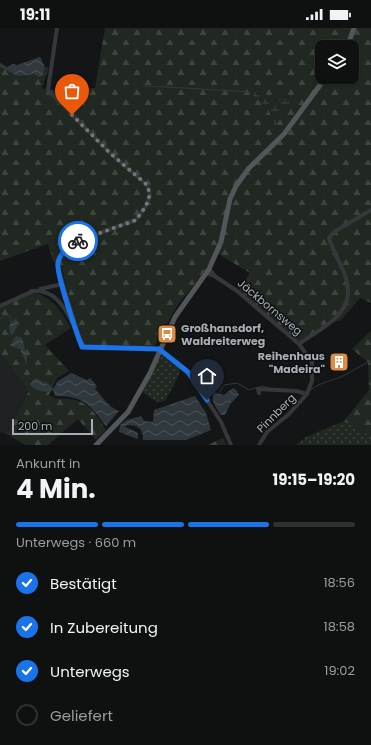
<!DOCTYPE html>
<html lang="de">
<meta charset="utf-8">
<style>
body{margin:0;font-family:Poppins,sans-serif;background:#181919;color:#f1f3f6;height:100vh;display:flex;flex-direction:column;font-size:15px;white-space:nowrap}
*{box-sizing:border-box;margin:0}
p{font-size:13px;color:#9b9d9f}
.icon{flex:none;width:22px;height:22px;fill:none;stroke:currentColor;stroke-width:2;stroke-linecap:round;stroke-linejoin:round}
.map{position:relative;height:417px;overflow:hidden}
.side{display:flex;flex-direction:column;background:#0f1010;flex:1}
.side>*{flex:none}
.tools{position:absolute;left:315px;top:12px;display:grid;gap:8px}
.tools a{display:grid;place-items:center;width:44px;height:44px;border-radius:8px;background:#0f1010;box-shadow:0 1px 3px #0004,0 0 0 1px #2f3030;font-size:20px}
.scale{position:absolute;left:12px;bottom:10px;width:81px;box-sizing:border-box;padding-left:4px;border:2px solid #a7aeb5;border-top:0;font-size:11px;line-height:14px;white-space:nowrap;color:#a7aeb5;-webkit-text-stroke:3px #0f1011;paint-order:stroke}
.pin{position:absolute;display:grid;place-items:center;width:34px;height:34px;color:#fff;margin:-41px -17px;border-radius:50% 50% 50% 0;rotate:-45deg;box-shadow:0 0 4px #0007}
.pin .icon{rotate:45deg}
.courier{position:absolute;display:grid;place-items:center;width:40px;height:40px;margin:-20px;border:3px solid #1a73e8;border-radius:50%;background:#fff;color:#222;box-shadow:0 1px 5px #0007}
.summary em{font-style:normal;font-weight:700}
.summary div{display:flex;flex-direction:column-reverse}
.summary{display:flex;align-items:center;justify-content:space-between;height:68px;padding:0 16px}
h1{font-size:26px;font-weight:700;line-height:30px}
.bar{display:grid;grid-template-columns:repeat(4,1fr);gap:6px 4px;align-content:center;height:48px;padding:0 16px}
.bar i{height:5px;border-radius:3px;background:#2f3030}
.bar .selected{background:#1a73e8}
.bar p{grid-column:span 4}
ol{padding:0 16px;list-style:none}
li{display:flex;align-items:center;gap:12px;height:44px}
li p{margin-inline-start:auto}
li .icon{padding:4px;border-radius:50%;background:#1a73e8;color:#fff;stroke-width:4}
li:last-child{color:#9b9d9f}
li i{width:22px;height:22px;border:2px solid #2f3030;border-radius:50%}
.status{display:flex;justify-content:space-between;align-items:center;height:28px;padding:0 20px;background:#0f1010;direction:ltr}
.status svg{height:11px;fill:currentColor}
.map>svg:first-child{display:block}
.built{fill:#202123}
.grass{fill:url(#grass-dots)}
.forest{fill:url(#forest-firs);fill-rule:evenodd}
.wetland{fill:url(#wetland-marsh)}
.water{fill:url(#water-waves)}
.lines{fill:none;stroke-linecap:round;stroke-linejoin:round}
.stream{stroke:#2f393d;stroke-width:1}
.minor{stroke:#36373a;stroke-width:4}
.major{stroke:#525559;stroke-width:5}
.done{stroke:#74787d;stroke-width:4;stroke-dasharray:0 7.2}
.route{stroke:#1a73e8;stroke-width:5}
.labels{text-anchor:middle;stroke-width:3;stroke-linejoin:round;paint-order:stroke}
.street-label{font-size:11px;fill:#a7aeb5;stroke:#0f1011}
.poi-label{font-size:11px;font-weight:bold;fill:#a7aeb5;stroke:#0f1011;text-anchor:start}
</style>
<div class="status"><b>19:11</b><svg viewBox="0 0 49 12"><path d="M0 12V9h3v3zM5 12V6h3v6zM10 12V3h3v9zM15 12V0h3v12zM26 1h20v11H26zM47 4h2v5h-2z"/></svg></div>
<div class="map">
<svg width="371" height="417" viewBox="0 0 371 417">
<defs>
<pattern id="grass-dots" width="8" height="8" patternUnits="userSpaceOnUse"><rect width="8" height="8" fill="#212821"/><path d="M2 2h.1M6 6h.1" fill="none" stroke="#3e453f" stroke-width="1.8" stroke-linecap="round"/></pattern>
<pattern id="forest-firs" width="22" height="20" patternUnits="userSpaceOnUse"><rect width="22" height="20" fill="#212821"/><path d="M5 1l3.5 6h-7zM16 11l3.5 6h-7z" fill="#3e453f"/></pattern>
<pattern id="wetland-marsh" width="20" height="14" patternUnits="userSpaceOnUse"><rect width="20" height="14" fill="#212821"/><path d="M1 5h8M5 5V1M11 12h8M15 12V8" fill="none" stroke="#3e453f"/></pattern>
<pattern id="water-waves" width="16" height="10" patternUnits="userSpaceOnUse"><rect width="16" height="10" fill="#2f393d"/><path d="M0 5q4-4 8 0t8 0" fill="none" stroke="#4a5357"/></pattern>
</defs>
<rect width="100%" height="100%" fill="#141516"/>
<polygon class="built" points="0,326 29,363 7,406 0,404"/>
<g class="grass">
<polygon points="160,326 181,341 175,355 165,373 157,374 142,364"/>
<polygon points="344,393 371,408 371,417 296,417 306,409"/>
</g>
<g class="forest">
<path d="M105,0h266v275l-11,-5 -19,22 -18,6 -24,16 -60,-52 11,-17 -35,-21 -9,17 -29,37 -23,41 -71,-1 -22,-80 -8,-5 -5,-17 -48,17v-194l17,9 27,-5 1,-4h4l-7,21 10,2 43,-2zM322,19h30v30h-30z"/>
<path d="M31,263c22,7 29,18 40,37l-26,17 24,26 -12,7 -8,17c10,6 11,3 21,4 19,2 27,17 36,31l-10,10 -18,-21 -30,26h-23l-18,-11 22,-43 -29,-37v-48z"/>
<polygon points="371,303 371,408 344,393 369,362 368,334 352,321"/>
<polygon points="223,410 227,417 207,417"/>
</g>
<polygon class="wetland" points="254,63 277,74 288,68 295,70 275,98 267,78 252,67"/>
<g class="water">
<polygon points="40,29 45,39 43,47 40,49 34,46 17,48 0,39 0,35 7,39 13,36 17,37"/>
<polygon points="16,291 18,296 14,305 11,307 9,299 11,294"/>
<polygon points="16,308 22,310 27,329 27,337 20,321 10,318"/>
<path d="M71,345l16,7 3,-2 7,8 -2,3c8,8 13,18 24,22l-13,15c-15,-20 -23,-31 -51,-30l-2,-6c-7,4 -17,1 -23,-5l5,-7 15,7 3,4 5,-8z"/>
<path d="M233,360l3,2 3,5 -8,8 -6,12h-4c-4,-6 -11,-14 -7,-22l10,2z"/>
<path d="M195,368l11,17 5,17 -25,10h-43c1,-12 -7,-17 -19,-14l14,7v6l-19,-7 1,-7 7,-5 14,-4 3,5 9,1 1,-12z"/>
</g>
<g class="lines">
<g class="stream">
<polyline points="143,58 167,59"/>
<polyline points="167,59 250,64"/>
<polyline points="0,291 7,287 10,288 11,294"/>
<path d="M311,362c9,-8 21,-9 32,-14 10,-5 18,-11 28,-15"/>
<polyline points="219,365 224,357 237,355 249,362 262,358 269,360"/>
</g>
<g class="minor">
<polyline points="57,0 48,62 110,125 147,157 150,167 146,178 136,192 80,212 69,218 62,225 58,239 82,319 159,321 178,335 193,350 221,394 231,417"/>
<polyline points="209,241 216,249 237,263 299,316 312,334 312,353 307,366 289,386 267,404 259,417"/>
<polyline points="206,245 216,249"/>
<polyline points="40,261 63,256"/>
<path d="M31,263c22,-2 32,13 41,31"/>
<polyline points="0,278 33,263"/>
<path d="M299,316c28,-20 62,-33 44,-74 -5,-11 -11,-21 -14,-32l5,-6 37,-22"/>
<polyline points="259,365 258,361 296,363 307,366"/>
</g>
<g class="major">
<polyline points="347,19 354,0"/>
<polyline points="96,417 128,384 150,345 175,289 209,241 221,214 230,171 236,158 249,140 284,106 326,49"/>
</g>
</g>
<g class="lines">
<polyline class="done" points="72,87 110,125 147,157 150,166 146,178 136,192 78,213"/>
<path class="route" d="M78,213c-9,5 -18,11 -20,22 -2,11 19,71 24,84l77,2 29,23 19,28"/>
</g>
<defs>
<symbol id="bus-square" viewBox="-11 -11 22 22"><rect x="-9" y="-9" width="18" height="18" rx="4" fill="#df8b43" stroke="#0f1011"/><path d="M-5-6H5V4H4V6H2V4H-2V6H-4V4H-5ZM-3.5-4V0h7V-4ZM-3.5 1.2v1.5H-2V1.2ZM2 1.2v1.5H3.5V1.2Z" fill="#fff"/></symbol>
<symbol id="building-square" viewBox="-11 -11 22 22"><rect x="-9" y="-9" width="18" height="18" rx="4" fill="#df8b43" stroke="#0f1011"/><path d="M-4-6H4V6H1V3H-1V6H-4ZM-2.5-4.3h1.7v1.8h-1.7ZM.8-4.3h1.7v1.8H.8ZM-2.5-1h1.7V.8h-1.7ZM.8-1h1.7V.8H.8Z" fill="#fff"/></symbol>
</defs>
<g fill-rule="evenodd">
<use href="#bus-square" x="156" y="295" width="22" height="22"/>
<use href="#building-square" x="328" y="323" width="22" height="22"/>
</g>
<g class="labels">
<g class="street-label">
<text transform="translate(270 279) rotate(40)" y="4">Jäckbornsweg</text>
<text transform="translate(276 385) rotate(-45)" y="4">Pinnberg</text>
</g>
<g class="poi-label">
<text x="181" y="304">Großhansdorf,<tspan x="181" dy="13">Waldreiterweg</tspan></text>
<text x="325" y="332" text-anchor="end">Reihenhaus<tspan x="325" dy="13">"Madeira"</tspan></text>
</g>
</g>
</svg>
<div class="tools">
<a><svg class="icon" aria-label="layers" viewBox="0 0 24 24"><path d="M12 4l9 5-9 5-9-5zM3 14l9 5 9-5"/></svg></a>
</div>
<div class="scale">200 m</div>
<div class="pin" style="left:72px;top:87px;background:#ea580c"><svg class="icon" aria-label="bag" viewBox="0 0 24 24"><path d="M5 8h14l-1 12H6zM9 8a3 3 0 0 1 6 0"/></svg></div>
<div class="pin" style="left:207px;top:372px;background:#1f2937"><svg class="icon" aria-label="home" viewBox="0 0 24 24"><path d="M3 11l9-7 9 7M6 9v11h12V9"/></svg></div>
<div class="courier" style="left:78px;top:213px"><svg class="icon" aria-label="bike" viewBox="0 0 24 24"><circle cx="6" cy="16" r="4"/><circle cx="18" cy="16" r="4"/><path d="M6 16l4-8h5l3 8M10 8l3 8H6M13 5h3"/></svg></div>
</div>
<section class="side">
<div class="summary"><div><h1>4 Min.</h1><p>Ankunft in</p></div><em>19:15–19:20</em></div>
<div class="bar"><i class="selected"></i><i class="selected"></i><i class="selected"></i><i></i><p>Unterwegs · 660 m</p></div>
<ol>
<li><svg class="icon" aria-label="check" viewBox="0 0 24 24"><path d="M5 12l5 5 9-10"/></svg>Bestätigt<p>18:56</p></li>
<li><svg class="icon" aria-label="check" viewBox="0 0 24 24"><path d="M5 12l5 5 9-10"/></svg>In Zubereitung<p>18:58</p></li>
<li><svg class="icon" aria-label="check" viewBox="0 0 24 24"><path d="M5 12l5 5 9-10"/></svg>Unterwegs<p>19:02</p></li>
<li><i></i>Geliefert</li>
</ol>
</section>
